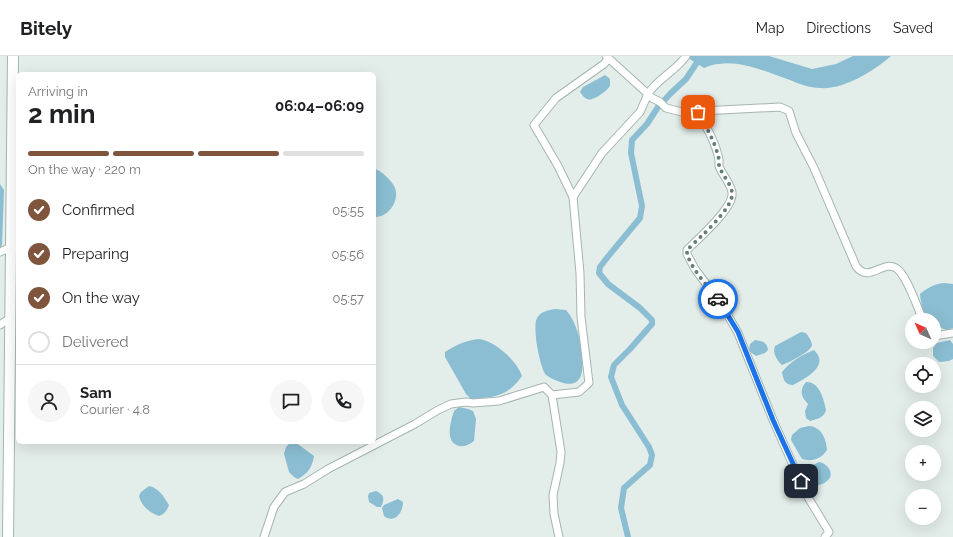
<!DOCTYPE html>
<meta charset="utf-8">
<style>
body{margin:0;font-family:Raleway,sans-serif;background:#f6f6f6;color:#202124;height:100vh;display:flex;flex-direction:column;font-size:15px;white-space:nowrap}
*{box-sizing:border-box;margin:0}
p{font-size:13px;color:#757577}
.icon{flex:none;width:22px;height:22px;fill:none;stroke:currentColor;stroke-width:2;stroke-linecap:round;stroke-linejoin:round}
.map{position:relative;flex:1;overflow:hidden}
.details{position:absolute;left:16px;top:16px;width:360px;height:372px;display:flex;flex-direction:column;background:#fff;border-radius:6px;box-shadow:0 4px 16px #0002}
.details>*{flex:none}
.needle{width:26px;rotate:315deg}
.fabs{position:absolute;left:905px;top:257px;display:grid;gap:8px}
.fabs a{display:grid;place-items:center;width:36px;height:36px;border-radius:50%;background:#fff;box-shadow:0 4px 16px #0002;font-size:20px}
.pin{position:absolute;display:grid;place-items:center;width:34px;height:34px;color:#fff;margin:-17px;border-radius:8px;box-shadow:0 2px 6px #0006}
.courier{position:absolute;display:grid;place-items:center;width:40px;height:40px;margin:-20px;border:3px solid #1a73e8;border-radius:50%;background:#fff;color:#222;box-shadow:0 1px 5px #0007}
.summary em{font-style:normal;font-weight:700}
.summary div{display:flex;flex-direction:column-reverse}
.summary{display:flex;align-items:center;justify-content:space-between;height:68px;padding:0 12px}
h1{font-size:26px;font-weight:700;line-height:30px}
.bar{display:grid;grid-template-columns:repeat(4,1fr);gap:6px 4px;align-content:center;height:48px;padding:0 12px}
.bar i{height:5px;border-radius:3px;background:#e0e0e0}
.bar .on{background:#7f553d}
.bar p{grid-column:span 4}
.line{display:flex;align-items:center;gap:10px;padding:0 12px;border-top:1px solid #e0e0e0}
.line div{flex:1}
.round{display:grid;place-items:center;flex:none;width:42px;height:42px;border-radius:21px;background:#f6f6f6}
ol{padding:0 12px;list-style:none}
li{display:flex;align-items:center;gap:12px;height:44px}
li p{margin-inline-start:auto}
li .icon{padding:4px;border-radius:50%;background:#7f553d;color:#fff;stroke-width:4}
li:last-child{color:#757577}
li i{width:22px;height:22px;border:2px solid #e0e0e0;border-radius:50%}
header{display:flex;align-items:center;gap:24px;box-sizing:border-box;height:56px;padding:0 20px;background:#fff;border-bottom:1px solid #e0e0e0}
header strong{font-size:19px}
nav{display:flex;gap:22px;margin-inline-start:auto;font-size:14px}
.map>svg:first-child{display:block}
.water{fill:#8bbed2}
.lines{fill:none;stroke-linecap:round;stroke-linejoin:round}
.canal{stroke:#8bbed2;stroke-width:6}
.minor-casing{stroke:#a5b5b2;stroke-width:9}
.secondary-casing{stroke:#a1b9b4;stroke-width:12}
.minor{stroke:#fff;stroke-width:7}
.secondary{stroke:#fff;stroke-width:10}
.done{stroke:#667c78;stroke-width:4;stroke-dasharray:0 7.2}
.route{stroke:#1a73e8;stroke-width:5}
</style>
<header>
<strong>Bitely</strong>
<nav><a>Map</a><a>Directions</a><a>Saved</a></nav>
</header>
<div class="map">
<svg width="953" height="481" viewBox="0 0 953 481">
<rect width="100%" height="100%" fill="#e3edea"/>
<g class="water">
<path d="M685,0h84l43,13 24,-5 17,-8h38c-17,15 -48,34 -71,32 -10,0 -21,-4 -30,-8 -20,-7 -50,-20 -71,-16 -5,0 -10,2 -15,4z"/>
<path d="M605,19l5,4v7c-3,4 -6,6 -10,9 -10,6 -13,7 -20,-3l3,-5z"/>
<path d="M374,112c7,3 18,12 21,20 5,13 -7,30 -21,29z"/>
<polygon points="0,128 4,134 2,189 0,192"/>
<path d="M944,227l9,1v44l-6,2 -12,-4 -1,-6h-5c-6,-7 -8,-16 -9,-26 7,-6 14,-10 24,-11z"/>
<path d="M555,253l11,1c11,13 15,31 16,48 2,17 -2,31 -22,24 -5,-2 -10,-4 -14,-7 -6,-7 -14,-48 -9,-57 3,-6 11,-8 18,-9z"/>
<path d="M801,276l5,1c2,3 6,8 6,12 0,6 -24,18 -30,20 -5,-4 -10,-13 -7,-19z"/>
<path d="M480,283c16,3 37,22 42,37 -15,21 -27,21 -51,23l-5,-5 -21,-37v-5c11,-7 21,-12 35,-13z"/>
<path d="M755,284c7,1 12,2 13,10l-3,3 -9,3 -7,-5 1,-7z"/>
<polygon points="950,284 953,288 953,303 949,305 939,306 933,300 933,292 937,287"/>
<path d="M814,294c17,16 -10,29 -21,35 -8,0 -10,-6 -11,-13 8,-10 19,-17 32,-22z"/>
<path d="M806,326c13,-1 18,17 20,28 -2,8 -9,9 -16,11l-4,-3 -1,-7 3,-7c-7,-7 -9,-14 -2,-22z"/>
<path d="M459,351l9,2 5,2 3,8 -2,22c-5,4 -10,6 -15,5 -15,-4 -8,-25 -5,-35z"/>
<path d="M809,370c12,1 17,12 18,24 -6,9 -15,12 -25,9l-11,-19 1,-5 8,-7z"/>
<path d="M291,386h4l19,14c-2,12 -6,17 -16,23l-4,-2 -5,-5 -5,-18 2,-7z"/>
<path d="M819,406c8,1 17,12 8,19 -3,3 -8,4 -12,5l-5,-2 -4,-10 3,-7z"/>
<path d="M149,430c10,2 15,11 20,19 -2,6 -5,9 -10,11 -9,-3 -18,-10 -20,-20l2,-4z"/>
<path d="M376,435c8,3 9,8 5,16h-4l-8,-5 -1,-6 1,-3z"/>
<path d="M398,443l5,3c0,11 -9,22 -19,14l-2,-8 2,-3z"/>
</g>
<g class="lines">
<polyline class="canal" points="628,481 621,452 624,432 650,409 652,399 649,391 622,349 611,321 614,309 630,293 652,268 652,264 640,252 608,228 599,217 600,211 606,203 640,162 642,150 631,97 632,84 647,68 658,51 671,37 686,23 698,5"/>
<defs>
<g id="minor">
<path d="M686,0c-10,15 -29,23 -38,38l4,4 8,4 6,6 16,4 98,-5 9,4 7,22 18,35 42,98c13,18 25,-6 40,2 11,7 21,39 27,52"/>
<path d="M698,56c8,14 18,31 21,48 0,1 0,4 0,6 3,9 13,19 13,27 2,15 -34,46 -45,57v4l8,15 27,36 16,28 35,87 33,74 23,38 -4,5"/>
<polyline points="573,141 602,97 640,56 648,38 606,0"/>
<polyline points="0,196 11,191"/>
<polyline points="0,269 10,262"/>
<polyline points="934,280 953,277"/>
<polyline points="552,339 579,336 589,327 581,261 580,217 573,141 558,110 534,69 556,42 604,8 608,3"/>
<polyline points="264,481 274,451 285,436 304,428 328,413 415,368 438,354 451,348 466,346 473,347 499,345 544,331 552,339 561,396 560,407 553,439 554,458 559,481"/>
</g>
<polyline id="secondary" points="8,481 13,0"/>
</defs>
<use href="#minor" class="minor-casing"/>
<use href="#secondary" class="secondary-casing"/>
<use href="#minor" class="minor"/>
<use href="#secondary" class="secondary"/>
</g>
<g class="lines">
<path class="done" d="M698,56c8,15 18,31 21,48 0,1 0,4 0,6 3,9 13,19 13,27 2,15 -34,46 -45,57 -1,13 22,38 31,49"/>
<polyline class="route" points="718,243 738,276 773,364 801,425"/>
</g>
</svg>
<div class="fabs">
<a><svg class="needle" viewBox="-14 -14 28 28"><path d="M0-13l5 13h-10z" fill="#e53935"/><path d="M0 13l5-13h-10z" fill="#757577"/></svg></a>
<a><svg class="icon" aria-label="locate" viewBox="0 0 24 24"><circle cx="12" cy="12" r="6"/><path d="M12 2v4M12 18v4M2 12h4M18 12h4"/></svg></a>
<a><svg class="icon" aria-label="layers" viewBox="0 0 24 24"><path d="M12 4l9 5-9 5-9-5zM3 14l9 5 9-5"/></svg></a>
<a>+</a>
<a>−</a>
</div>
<div class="pin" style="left:698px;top:56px;background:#ea580c"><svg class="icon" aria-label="bag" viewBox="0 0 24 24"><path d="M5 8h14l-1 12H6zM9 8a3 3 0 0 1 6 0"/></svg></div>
<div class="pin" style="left:801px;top:425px;background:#1f2937"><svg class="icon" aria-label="home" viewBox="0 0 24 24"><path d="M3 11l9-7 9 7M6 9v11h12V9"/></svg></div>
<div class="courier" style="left:718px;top:243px"><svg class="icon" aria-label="car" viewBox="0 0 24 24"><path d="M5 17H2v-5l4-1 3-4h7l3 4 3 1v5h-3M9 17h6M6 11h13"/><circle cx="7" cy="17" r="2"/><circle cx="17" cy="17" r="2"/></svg></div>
<section class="details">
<div class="summary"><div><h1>2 min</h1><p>Arriving in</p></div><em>06:04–06:09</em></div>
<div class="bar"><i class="on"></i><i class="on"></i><i class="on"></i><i></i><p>On the way · 220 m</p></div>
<ol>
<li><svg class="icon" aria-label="check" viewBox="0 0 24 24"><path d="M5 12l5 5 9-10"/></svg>Confirmed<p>05:55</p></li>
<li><svg class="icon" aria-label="check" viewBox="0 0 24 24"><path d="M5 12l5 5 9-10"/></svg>Preparing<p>05:56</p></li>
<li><svg class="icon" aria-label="check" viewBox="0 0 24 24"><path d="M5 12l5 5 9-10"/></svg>On the way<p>05:57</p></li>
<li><i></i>Delivered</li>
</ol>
<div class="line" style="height:72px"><a class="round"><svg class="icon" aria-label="person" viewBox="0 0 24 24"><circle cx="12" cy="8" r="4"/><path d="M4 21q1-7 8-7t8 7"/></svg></a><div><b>Sam</b><p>Courier · 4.8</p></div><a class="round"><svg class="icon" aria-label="chat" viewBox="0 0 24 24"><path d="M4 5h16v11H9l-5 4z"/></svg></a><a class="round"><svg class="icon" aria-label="phone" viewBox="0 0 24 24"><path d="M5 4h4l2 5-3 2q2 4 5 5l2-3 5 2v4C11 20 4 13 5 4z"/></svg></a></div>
</section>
</div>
